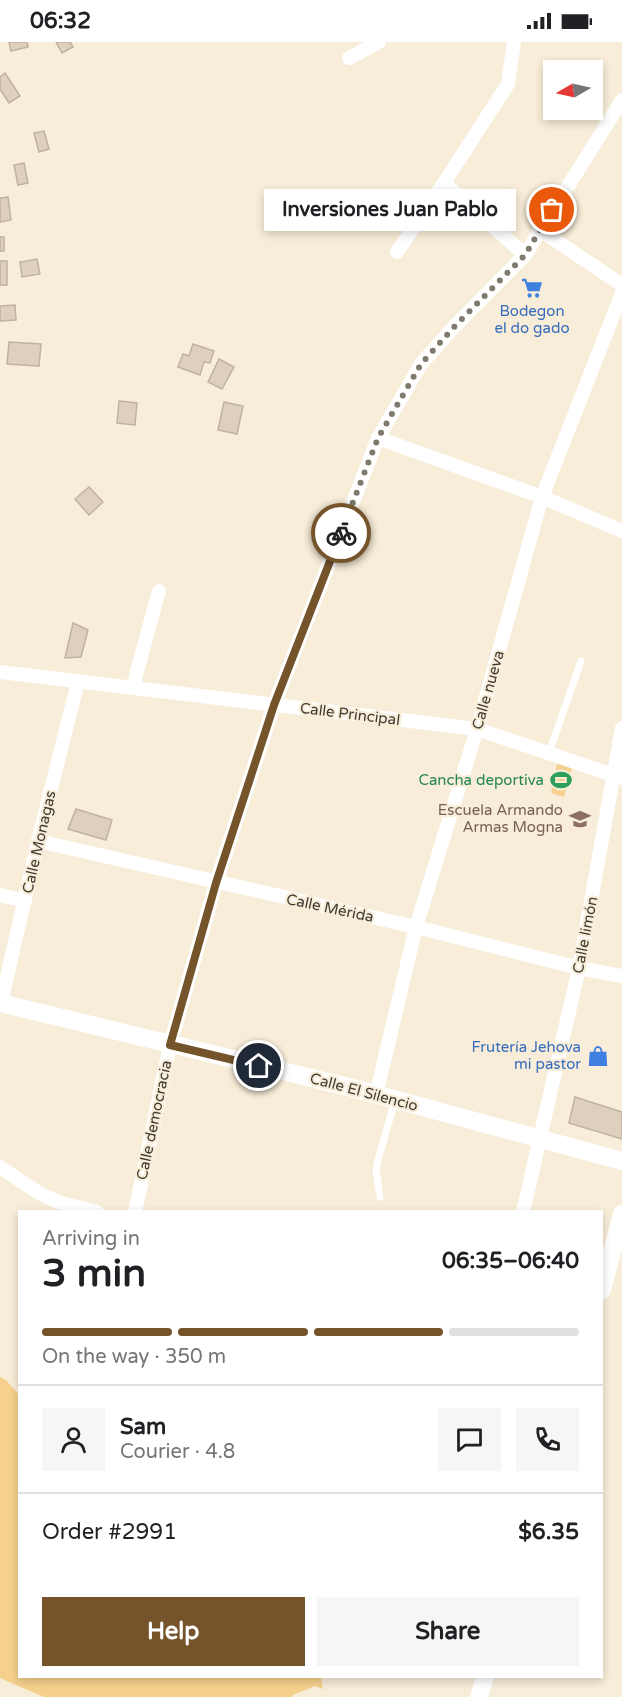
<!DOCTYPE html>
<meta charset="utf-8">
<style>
body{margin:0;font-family:"Varela Round",sans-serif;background:#f6f6f6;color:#202124;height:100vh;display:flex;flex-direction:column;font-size:22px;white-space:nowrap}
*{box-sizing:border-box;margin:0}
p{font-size:20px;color:#757577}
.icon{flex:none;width:33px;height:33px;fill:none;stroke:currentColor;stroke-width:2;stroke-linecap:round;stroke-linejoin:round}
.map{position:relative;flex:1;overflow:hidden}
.panel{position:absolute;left:18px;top:1168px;width:585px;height:468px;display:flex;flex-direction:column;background:#fff;border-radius:0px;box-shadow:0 3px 9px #0003}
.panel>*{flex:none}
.needle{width:39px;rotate:261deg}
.controls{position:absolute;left:543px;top:18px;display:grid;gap:12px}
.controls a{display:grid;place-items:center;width:60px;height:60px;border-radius:0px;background:#fff;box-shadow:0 3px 9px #0003;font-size:30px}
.pin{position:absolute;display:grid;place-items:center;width:51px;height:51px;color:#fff;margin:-26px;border:3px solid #fff;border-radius:50%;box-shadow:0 2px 6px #0007}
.courier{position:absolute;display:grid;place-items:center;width:60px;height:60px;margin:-30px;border:4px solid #75542b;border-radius:50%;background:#fff;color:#222;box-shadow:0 2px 8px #0007}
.bubble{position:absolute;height:42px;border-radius:0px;background:#fff;box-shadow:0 3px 9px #0003;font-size:20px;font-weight:700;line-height:42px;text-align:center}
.summary em{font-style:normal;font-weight:700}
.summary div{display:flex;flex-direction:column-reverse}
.summary{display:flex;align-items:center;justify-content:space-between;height:102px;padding:0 24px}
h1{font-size:39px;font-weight:700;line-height:45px}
.bar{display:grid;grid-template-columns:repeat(4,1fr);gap:9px 6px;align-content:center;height:72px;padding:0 24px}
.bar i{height:8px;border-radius:4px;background:#e0e0e0}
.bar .current{background:#75542b}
.bar p{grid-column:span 4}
.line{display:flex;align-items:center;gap:15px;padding:0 24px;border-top:2px solid #e0e0e0}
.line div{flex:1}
.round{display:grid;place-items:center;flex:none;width:63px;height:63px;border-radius:0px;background:#f6f6f6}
.primary-button{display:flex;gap:12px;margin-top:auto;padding:12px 24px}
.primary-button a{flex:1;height:69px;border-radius:0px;background:#75542b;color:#fff;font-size:24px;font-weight:700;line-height:69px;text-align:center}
.primary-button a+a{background:#f6f6f6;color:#202124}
.status{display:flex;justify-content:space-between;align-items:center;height:42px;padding:0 30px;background:#fff;direction:ltr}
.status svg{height:16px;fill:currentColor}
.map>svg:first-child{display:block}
.green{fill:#f6d18d}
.building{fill:#ded0bd;stroke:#bfb3a0;stroke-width:1.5}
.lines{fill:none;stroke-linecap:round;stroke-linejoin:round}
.lane{stroke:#fff;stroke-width:7}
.street{stroke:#fff;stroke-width:14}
.secondary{stroke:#fff;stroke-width:18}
.done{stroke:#80796d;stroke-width:6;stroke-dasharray:0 10.8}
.route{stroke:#75542b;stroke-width:8}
.labels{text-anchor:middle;stroke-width:4.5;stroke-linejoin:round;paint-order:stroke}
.shop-label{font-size:15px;fill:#366cbe;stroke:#f8edd8}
.street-label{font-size:15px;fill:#3f3b33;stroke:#f8edd8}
.leisure-label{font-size:15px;fill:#27864d;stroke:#f8edd8;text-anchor:end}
.education-label{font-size:15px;fill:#785e54;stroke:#f8edd8;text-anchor:end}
</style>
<div class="status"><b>06:32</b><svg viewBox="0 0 49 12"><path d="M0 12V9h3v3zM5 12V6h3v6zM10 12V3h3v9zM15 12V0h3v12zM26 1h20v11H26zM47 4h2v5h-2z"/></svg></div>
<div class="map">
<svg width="622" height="1655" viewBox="0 0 622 1655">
<rect width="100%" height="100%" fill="#f8edd8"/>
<g class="green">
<polygon points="557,722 572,725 564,755 551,751"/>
<polygon points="0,1335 6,1338 19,1353 20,1635 321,1635 323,1647 315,1644 293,1653 292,1655 44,1655 0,1636"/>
</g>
<g class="building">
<polygon points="9,0 27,0 28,5 11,9"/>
<polygon points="56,0 70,0 73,5 62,11"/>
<polygon points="5,31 20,54 9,61 0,47 0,35"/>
<polygon points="44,89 49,107 39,110 34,91"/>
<polygon points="24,121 28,141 18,143 14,123"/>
<polygon points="8,155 11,178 0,180 0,156"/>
<rect x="0" y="195" width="4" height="14"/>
<polygon points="37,217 40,232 22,235 20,220"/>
<rect x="0" y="219" width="7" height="24"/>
<polygon points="15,263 16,278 0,279 0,264"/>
<polygon points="9,300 41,302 39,324 7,322"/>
<polygon points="193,302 214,309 210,321 204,320 200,333 178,325 183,312 189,314"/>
<polygon points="219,317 234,325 222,347 208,340"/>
<polygon points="119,359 137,361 135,383 117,381"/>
<polygon points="224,360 243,364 237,392 218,388"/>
<polygon points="89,445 103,460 89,473 75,457"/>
<polygon points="73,581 88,588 81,615 65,616"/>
<polygon points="76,767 112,778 106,798 68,787"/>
<polygon points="575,1055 622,1070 622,1097 569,1081"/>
</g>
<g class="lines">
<g class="lane">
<polyline points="549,711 581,619"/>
<polyline points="380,1155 376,1129 378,1118 395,1059"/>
</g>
<g class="street">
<polyline points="514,0 508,42 444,141 525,213"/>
<polyline points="349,16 379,0"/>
<polyline points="540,188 622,243"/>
<polyline points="397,210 444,141"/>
<polyline points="378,396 542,455 622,489"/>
<polyline points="0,630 477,687 622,736"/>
<polyline points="134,646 136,633 159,549"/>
<polyline points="38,799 416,885 579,926 622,934"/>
<polyline points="0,853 25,859"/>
<polyline points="1,961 38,799 78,640"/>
<polyline points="376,1053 416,885 477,687 542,455 622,251"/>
<polyline points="0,1125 39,1151 58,1160 97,1170"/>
<polyline points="135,1170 170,1003 216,841 274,663 378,396 421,322 454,285 525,213 622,58"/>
<polyline points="523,1170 579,926 622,686"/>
</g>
<g class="secondary">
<polyline points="0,961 349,1045 622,1119"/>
<polyline points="602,1248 622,1172"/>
<polyline points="479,1655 485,1635"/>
</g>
</g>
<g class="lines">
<polyline class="done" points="341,491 378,396 421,322 454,285 525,213 552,168"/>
<polyline class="route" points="259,1024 170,1003 216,841 274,663 341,491"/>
</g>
<defs>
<symbol id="supermarket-bare" viewBox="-9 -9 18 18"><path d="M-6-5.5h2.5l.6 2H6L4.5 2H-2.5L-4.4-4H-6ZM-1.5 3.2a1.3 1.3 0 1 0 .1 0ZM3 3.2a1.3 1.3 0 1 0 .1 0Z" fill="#3f7fe0" stroke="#f8edd8" stroke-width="2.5" paint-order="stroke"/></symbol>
<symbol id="stadium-bare" viewBox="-9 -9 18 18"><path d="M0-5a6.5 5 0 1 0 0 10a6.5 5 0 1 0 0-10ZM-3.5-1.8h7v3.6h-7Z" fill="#2e9e5b" stroke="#f8edd8" stroke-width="2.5" paint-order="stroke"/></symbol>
<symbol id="school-bare" viewBox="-9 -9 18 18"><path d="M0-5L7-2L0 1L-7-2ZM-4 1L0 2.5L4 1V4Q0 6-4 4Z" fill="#8d6e63" stroke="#f8edd8" stroke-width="2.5" paint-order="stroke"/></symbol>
<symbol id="shop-bare" viewBox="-9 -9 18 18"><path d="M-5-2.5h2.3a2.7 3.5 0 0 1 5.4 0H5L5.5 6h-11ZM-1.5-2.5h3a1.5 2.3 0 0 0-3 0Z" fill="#3f7fe0" stroke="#f8edd8" stroke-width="2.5" paint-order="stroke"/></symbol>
</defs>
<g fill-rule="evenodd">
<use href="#supermarket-bare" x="517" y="231" width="30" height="30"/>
<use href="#stadium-bare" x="546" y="723" width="30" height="30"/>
<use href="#school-bare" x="565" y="762" width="30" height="30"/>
<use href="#shop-bare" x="583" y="999" width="30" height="30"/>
</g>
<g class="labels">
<g class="shop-label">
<text x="532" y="274">Bodegon<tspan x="532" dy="17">el do gado</tspan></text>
<text x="581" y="1010" text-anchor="end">Frutería Jehova<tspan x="581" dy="17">mi pastor</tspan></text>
</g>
<g class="street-label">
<text transform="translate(488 648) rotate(-74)" y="5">Calle nueva</text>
<text transform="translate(350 672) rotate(7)" y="5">Calle Principal</text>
<text transform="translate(39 800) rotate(-77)" y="5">Calle Monagas</text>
<text transform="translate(330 866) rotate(12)" y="5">Calle Mérida</text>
<text transform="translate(585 893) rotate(-79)" y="5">Calle limón</text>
<text transform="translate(364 1050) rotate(15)" y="5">Calle El Silencio</text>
<text transform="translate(154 1078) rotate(-78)" y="5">Calle democracia</text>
</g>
<g class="leisure-label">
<text x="544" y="743">Cancha deportiva</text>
</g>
<g class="education-label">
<text x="563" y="773">Escuela Armando<tspan x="563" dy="17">Armas Mogna</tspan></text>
</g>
</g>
</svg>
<div class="controls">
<a><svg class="needle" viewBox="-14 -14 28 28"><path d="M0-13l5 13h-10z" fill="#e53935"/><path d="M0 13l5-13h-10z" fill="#757577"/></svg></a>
</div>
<div class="pin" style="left:552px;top:168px;background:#ea580c"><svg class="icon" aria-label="bag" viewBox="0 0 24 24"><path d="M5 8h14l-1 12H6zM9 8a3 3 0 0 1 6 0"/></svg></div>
<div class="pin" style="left:259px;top:1024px;background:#1f2937"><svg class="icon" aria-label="home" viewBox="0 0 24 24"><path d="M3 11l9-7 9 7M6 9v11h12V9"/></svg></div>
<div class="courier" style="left:341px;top:491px"><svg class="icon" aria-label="bike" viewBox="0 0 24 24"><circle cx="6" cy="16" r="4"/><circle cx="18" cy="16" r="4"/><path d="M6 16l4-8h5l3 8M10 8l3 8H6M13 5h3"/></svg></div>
<div class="bubble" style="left:264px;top:147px;width:252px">Inversiones Juan Pablo</div>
<section class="panel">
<div class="summary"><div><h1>3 min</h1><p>Arriving in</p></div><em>06:35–06:40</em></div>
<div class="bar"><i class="current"></i><i class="current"></i><i class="current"></i><i></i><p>On the way · 350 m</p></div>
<div class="line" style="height:108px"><a class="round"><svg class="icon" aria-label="person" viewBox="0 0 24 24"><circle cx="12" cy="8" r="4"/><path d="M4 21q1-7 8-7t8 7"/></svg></a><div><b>Sam</b><p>Courier · 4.8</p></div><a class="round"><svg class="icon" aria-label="chat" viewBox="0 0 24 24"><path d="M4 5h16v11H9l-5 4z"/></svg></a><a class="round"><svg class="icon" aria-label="phone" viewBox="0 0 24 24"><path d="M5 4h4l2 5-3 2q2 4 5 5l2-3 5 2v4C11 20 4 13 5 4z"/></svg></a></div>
<div class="line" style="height:78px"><div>Order #2991</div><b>$6.35</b></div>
<div class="primary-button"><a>Help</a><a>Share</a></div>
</section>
</div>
